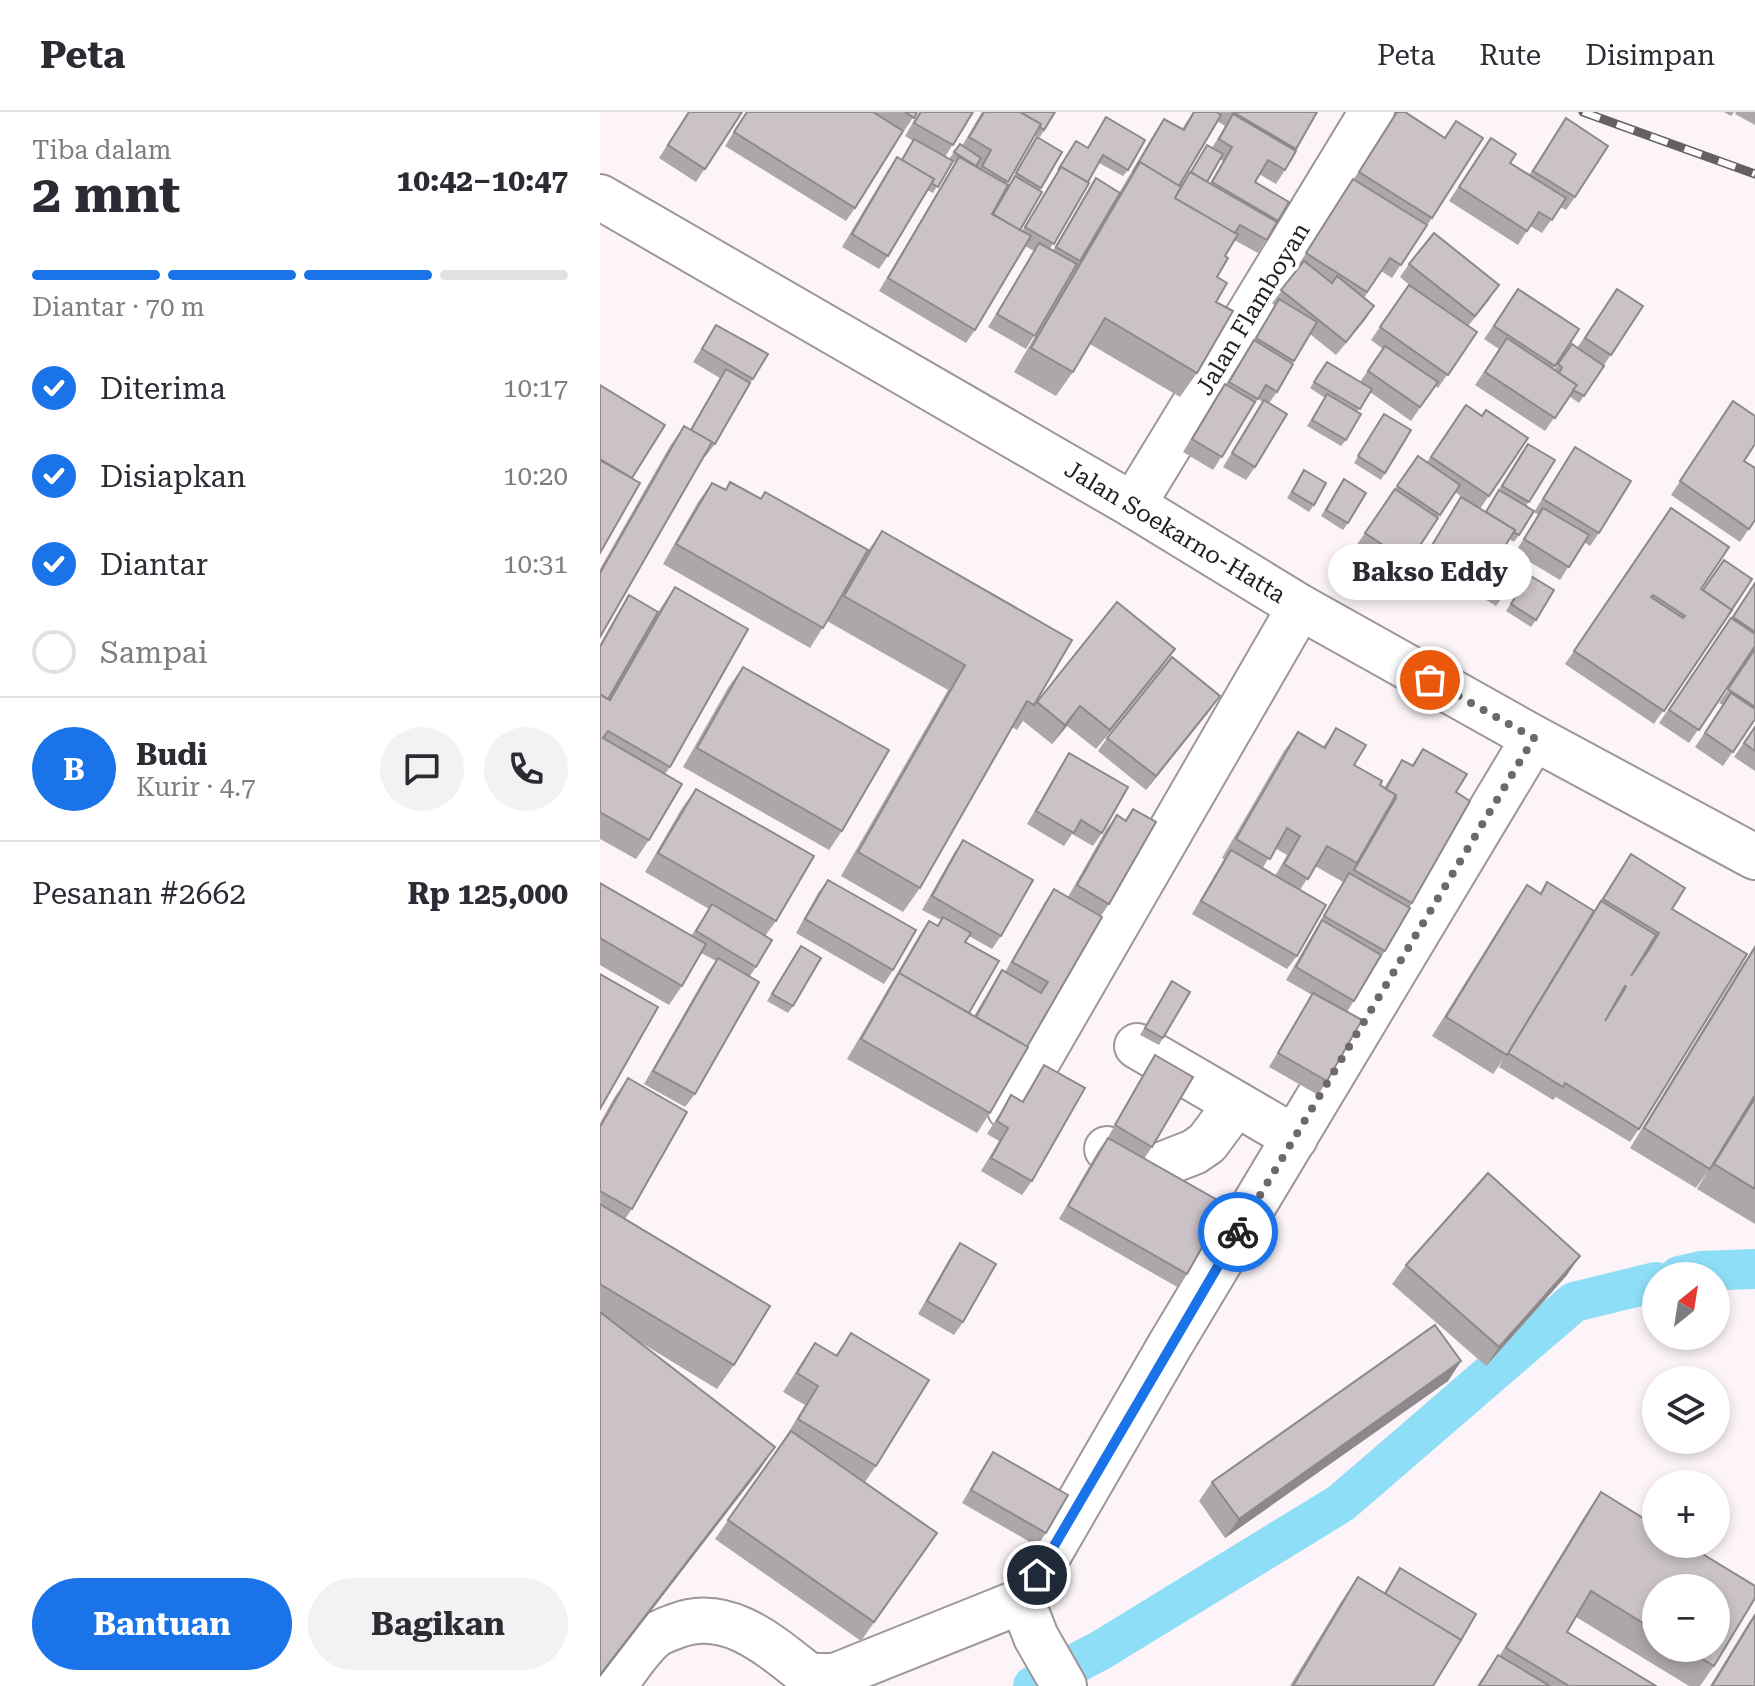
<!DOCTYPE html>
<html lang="id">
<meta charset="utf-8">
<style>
body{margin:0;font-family:"Roboto Serif",serif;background:#f2f2f3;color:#2b2b33;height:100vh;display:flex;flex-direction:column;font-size:30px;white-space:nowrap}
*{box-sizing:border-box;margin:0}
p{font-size:26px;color:#7c7c81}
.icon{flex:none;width:44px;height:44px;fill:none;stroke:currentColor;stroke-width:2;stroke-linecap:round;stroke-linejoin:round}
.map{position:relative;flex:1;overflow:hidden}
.drawer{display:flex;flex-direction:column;background:#fff;width:600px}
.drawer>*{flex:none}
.needle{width:52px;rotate:30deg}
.tools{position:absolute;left:1042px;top:1150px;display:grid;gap:16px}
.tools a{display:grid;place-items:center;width:88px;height:88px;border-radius:50%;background:#fff;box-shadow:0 4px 12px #0003;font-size:40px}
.pin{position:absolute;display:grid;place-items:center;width:68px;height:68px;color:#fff;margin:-34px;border:4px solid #fff;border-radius:50%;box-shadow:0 2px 8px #0007}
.courier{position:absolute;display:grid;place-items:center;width:80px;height:80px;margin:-40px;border:6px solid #1a73e8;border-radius:50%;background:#fff;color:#222;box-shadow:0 2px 10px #0007}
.bubble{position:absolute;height:56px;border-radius:28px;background:#fff;box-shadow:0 4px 12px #0003;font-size:26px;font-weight:700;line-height:56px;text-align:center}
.overview em{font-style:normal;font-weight:700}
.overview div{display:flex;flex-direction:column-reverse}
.overview{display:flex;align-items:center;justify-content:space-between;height:136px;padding:0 32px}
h1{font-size:52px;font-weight:700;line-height:60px}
.bar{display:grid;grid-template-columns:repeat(4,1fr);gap:12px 8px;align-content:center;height:96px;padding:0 32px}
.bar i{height:10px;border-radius:6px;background:#e1e1e2}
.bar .on{background:#1a73e8}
.bar p{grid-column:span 4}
.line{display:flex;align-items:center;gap:20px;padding:0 32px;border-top:2px solid #e1e1e2}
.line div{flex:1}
.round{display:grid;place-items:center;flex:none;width:84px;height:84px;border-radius:42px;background:#f2f2f3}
ol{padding:0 32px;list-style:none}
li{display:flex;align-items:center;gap:24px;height:88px}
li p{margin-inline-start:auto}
li .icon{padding:8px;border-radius:50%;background:#1a73e8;color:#fff;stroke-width:4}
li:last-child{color:#7c7c81}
li i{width:44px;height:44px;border:4px solid #e1e1e2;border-radius:50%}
.button{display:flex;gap:16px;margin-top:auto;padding:16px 32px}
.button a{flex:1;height:92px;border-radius:48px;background:#1a73e8;color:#fff;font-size:32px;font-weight:700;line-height:92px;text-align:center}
.button a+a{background:#f2f2f3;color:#2b2b33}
header{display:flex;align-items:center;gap:48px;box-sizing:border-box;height:112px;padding:0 40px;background:#fff;border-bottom:2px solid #e1e1e2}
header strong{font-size:38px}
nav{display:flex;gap:44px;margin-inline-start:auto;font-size:28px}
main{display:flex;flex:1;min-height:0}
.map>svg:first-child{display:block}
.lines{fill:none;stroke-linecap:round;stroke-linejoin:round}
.canal{stroke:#8fdef7;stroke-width:40}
.minor-casing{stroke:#9e969a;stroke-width:48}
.major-casing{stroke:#9e969a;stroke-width:48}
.minor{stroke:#fff;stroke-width:44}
.major{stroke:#fff;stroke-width:44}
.rail-casing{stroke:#656062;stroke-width:9}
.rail{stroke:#fff;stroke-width:6;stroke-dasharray:18;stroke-linecap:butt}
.wall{fill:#aea7aa;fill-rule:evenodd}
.shaded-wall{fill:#8d888b}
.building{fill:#cac2c6;stroke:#8d888b;stroke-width:2;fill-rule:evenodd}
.done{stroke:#6d686a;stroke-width:8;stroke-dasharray:0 14.4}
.route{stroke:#1a73e8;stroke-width:10}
.labels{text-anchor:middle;stroke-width:8;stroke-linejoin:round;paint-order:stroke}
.street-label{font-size:24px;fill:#201d1e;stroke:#fff}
</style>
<header>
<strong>Peta</strong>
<nav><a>Peta</a><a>Rute</a><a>Disimpan</a></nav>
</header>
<main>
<section class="drawer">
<div class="overview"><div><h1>2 mnt</h1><p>Tiba dalam</p></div><em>10:42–10:47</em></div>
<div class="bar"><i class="on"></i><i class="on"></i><i class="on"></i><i></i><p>Diantar · 70 m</p></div>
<ol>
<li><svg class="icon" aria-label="check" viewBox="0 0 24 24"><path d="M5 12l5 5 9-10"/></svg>Diterima<p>10:17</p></li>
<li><svg class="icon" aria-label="check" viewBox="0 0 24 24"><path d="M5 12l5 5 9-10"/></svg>Disiapkan<p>10:20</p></li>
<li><svg class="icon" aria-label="check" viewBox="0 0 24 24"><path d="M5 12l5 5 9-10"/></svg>Diantar<p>10:31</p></li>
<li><i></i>Sampai</li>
</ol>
<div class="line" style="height:144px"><b class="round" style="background:#1a73e8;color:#fff">B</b><div><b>Budi</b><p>Kurir · 4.7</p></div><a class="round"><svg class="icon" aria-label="chat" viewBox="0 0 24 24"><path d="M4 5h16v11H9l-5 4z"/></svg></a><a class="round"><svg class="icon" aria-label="phone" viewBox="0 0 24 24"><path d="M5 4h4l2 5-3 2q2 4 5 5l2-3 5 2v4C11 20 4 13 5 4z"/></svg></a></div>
<div class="line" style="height:104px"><div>Pesanan #2662</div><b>Rp 125,000</b></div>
<div class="button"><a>Bantuan</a><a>Bagikan</a></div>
</section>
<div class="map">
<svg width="1155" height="1574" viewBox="0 0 1155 1574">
<rect width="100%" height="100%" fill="#fcf4f8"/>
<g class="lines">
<g class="canal">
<polyline points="1079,1164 1101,1159 1155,1157"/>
<polyline points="433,1574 501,1538 741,1391 974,1190 1056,1170"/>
</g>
<defs>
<g id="minor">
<polyline points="533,393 772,0"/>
<polyline points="537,934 695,1026"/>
<polyline points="410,997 700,495"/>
<polyline points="507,1037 553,1056 594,1040 607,1031 636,992"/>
<path d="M14,1574c12,-16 24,-36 39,-49 6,-5 15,-8 23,-11 51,-20 95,20 133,50h26l187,-75"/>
<polyline points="464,1574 436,1525 422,1489 570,1233 934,626"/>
</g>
<polyline id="major" points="0,85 533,393 700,495 934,626 1155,745"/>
</defs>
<use href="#minor" class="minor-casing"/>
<use href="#major" class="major-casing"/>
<use href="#minor" class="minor"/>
<use href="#major" class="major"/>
<defs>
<polyline id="rail" points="983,0 1155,62"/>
</defs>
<use href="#rail" class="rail-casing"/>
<use href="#rail" class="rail"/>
</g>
<g class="wall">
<polygon points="88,0 142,0 96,70 59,46"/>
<polygon points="146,0 273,0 255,96 246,109 125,34"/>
<polygon points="274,0 317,0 304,19"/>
<path d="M319,0h54l-28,45 4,2 11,-15 2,2 20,-34h73l-15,25 -5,-2 -29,49 -14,30 45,-77 4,51 -21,42 2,1 49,-83h17l18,-31 22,53 -5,6 -24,-13 -49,86 3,1 34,-58 9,-14 23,15 36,-61 9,-13 18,10 11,-17h124l-23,38 -9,20 -9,14 -17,-10 -4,8 34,20 -31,51 -24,-13 -9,16 -8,21 -1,25 -19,71 -17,24 -90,-53 -17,28 -17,24 -42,-24 62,-105 -50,82 -38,-22 46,-76 -9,-5 -50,84 -9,13 -87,-52 76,-129 -2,-1 -20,32 -6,-3 -39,66 -9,13 -37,-22 46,-77 9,-13 5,3 11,-19 -8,-5zM617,9l8,5 -13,22 -22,24 -10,14h-1zM620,47l3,2 -13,22 -3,-1z"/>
<polygon points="797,0 832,106 792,166 781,159 764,186 774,194 736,243 710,222 692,251 677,280 669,291 655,355 646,368 623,355 663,290 658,287 613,358 583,340 616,285 625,272 626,272 675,194 672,191 699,156 697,155"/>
<polygon points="1124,0 1134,0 1131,4"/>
<polygon points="1136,0 1155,0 1155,13 1135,2"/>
<polygon points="966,6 975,85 966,98 960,95 942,121 930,114 918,133 849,89 882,39 910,51 929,63"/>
<polygon points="809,152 890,187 868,214 877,220 838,276 835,274 811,309 770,280 757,300 746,328 741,334 707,314 725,286 710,276 727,250 760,270 783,237 771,228 809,173 813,176 800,165"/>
<polygon points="918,177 979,217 953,257 954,258 972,232 977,236 1017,177 1043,194 979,291 969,284 945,319 875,273 899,237 884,227"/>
<polygon points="116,213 153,267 145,279 115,332 105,345 104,344 0,525 0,457 70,334 84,314 90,318 120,266 93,250"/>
<polygon points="1133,289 1155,408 1140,430 1071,383"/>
<polygon points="866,293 882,304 928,326 880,397 885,400 923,338 955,348 926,394 919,423 914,430 909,427 897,448 901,487 896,494 875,481 872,486 819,453 861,385 869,390 855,380 799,464 756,434 818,344 827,350"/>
<polygon points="784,302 785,361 781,368 754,351"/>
<polygon points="975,335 999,421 990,434 984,430 960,468 915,441 938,403 934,400"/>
<polygon points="704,358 714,393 709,400 687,386"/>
<polygon points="130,370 160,387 165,380 265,443 282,419 436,590 575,537 561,556 496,637 467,614 452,632 423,609 417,618 412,615 320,776 303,800 241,764 348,578 227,509 210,536 63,452 98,390 112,371 125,378"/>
<polygon points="739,374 748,411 743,418 721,404"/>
<polygon points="1071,396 1101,477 1129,502 1054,612 965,552"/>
<polygon points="929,463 936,508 931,515 906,499"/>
<polygon points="1155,471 1155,607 1123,654 1095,635 1123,593 1119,591 1154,539 1152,538 1089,631 1059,611"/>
<polygon points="75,475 70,655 65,662 49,728 36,747 0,727 0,532 20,497 29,483 58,500"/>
<polygon points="143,555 242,719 229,738 83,655 129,574"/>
<polygon points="611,597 546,678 498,639 507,626"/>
<polygon points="1155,614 1155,659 1134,645"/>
<path d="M736,616l18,37 30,23 18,-28 10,5 11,-16 33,43 -44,111 -27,48 -38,61 -20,69 -9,14 -49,-28 43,-72 -26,-15 57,-98 -28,-16 -15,24 -3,66 -10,13 -95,-55 32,-55 -2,-1 62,-107 14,-19 25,15zM675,736l12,7 -12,21 -13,-7z"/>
<polygon points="469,642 502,721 493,734 472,722 464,734 427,712 460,655"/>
<polygon points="96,677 176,809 165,824 156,855 150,864 95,982 85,995 44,972 108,860 116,849 101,841 82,874 69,893 0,853 0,771 91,824 109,797 45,760 82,696"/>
<polygon points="533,697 509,792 501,804 390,1001 377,1021 247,947 320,822 329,809 337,814 341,808 322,798 354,741 363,728 401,824 392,837 369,824 365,830 369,901 374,904 393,872 402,858 405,860 445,790 454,777 468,785 507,716 517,703 525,708"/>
<polygon points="1031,742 1072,797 1039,1017 1030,1030 956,985 953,988 899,955 903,948 893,962 832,924 914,792 927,773 940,781 947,770 994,799"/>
<polygon points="228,768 293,858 284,872 196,821 218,781"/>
<polygon points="1155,835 1155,1112 1097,1077 1108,1059 1096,1076 1030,1036 1142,853"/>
<polygon points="196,841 193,894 188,901 167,889"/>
<polygon points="572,869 563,926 559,933 540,923"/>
<polygon points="555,943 552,1035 544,1047 587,1162 577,1175 459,1107 498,1039 507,1027 546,957"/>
<polygon points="444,953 432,1069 422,1083 381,1059 399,1029 387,1022 411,983 422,989"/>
<polygon points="28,966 32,1097 25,1107 134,1253 117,1277 35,1227 175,1335 158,1360 0,1565 0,1011 14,986"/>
<polygon points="360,1131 363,1210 354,1223 318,1202 351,1144"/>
<polygon points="806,1153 967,1163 886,1254 792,1172"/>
<polygon points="251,1221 276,1354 265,1370 337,1421 261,1529 115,1427 185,1326 205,1293 183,1280 202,1250 215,1231 235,1244"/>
<polygon points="861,1249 848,1269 625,1426 599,1389 612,1370"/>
<polygon points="393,1340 446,1421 437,1434 362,1391 384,1353"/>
<path d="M1001,1380l55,34v18h30l69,42v12l-41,68 -14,20h-11l-113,-69 -9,15 89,54h-179l21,-31h2l84,-138zM1056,1476h60v60h-60z"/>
<polygon points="800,1456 833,1574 690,1574 741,1490 758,1465 784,1481"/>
<polygon points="1155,1502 1155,1574 1110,1574 1148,1512"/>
</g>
<g class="shaded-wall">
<polygon points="774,194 765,208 736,243 746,230"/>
<polygon points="575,537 561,556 496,637 510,618"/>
<polygon points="620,584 611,597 546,678 556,664"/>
<polygon points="480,594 467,614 452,632 465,613"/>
<polygon points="980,1144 967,1163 886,1254 899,1235"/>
<polygon points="861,1249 848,1269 625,1426 639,1407"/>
<polygon points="175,1335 158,1360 0,1565 0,1563"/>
</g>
<g class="building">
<polygon points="89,0 142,0 105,57 68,33"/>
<polygon points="147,0 273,0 303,19 255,96 134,20"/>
<polygon points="305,0 317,0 314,6"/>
<polygon points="321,0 373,0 353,33 314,11"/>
<polygon points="384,0 420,0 441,12 408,70 382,54 391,38 369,25"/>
<polygon points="420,0 455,0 444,18 440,15 441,12"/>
<polygon points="594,0 616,0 621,3 579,74 540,50 533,60 564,7 584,18"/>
<polygon points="633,0 717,0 696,37"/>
<polygon points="797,0 805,0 845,26 856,9 883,26 832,106 759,60"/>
<polygon points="633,2 696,39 685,58 668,48 655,70 689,90 678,109 612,70 632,35 619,27"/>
<polygon points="506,5 545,28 528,58 503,43 488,70 461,55 458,58 476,29 488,36"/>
<polygon points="966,6 1008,34 975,85 933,59"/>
<polygon points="437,25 462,40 441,76 416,61"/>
<polygon points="891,26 916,42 910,51 966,86 952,108 939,100 927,119 859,75"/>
<polygon points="314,27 353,49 338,75 331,71 334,67 302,48"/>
<polygon points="360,32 381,46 376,54 354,40"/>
<polygon points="607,33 623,42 607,70 591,60"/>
<polygon points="297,45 334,67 288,144 252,122"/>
<polygon points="359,45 408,73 392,102 431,124 375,218 288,166"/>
<polygon points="540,50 581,75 575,86 638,122 625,144 628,146 617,165 627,171 616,190 633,199 597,261 505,206 473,260 431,236"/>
<polygon points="461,55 489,71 454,132 425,115"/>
<polygon points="590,60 677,110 667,128 640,113 635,121 575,86"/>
<polygon points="415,64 442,80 420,118 393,102"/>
<polygon points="496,66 520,81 480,149 456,135"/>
<polygon points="753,67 827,113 801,153 790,146 767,180 706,141"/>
<polygon points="834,121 899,173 875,204 809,152"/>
<polygon points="439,131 477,152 435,224 397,202"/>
<polygon points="704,149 732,171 737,164 774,194 746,230 681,178"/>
<polygon points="809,173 877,220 848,263 780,215"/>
<polygon points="918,177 979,217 955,254 894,214"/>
<polygon points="1017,177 1043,194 1011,243 985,226"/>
<polygon points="679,187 717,210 694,249 656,226"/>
<polygon points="116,213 168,242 153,267 102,237"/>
<polygon points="907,226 977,273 955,306 885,260"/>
<polygon points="654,228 693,252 677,280 666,273 658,287 629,270"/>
<polygon points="972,232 1004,254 984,284 973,278 977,273 959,261 962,255 958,252"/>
<polygon points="785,234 838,270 820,295 768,259"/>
<polygon points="727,250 772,277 760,297 714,270"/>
<polygon points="126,257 150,271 115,332 91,318"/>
<polygon points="625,272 655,290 622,345 592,327"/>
<polygon points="0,273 65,313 32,366 0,347"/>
<polygon points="727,282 761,302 746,328 712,308"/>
<polygon points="664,288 687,302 655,355 632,341"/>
<polygon points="1133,289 1155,304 1155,332 1144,349 1155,356 1155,408 1149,417 1080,369"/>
<polygon points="866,293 882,304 886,298 928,326 889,384 831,345"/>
<polygon points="784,302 811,318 785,361 758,344"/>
<polygon points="84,314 112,330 0,525 0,461"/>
<polygon points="928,332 955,348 929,390 902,374"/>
<polygon points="975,335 1031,369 999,421 943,387"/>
<polygon points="818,344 860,373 840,403 797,374"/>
<polygon points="0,348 40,371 0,441"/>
<polygon points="704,358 726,371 714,393 692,380"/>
<polygon points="744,367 766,381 748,411 726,398"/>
<polygon points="130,370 161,387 165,380 268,438 223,516 76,432 112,371 126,378"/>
<polygon points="795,377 838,406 809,450 765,421"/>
<polygon points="899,378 934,399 919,423 913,420 915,418 886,400"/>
<polygon points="861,385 915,418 881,473 828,440"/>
<polygon points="943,396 989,423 969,455 924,427"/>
<path d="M1071,396l58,39 -28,42 31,21 -68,101 -90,-60zM1053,483l32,21 -2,2 -32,-21z"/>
<polygon points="282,419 472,528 434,593 427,589 320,776 258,740 365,553 244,484"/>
<polygon points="897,448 917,460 901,487 880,475"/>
<polygon points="1124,448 1152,467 1129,502 1132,498 1103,478"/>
<polygon points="929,463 954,478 936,508 911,492"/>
<polygon points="1155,471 1155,520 1133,505"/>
<polygon points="75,475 148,517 70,655 8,619 3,626 82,672 49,728 0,700 0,582 10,588"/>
<polygon points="29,483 58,500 8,587 0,582 0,535"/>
<polygon points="517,490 575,537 510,618 480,594 465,613 437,590"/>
<polygon points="1131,506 1155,522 1155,534 1099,618 1069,598"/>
<polygon points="1155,537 1155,595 1128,577"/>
<polygon points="572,545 620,584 556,664 507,626"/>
<polygon points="143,555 289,638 242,719 97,636"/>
<polygon points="1131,581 1155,597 1155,607 1133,640 1105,621"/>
<polygon points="1155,615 1155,639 1144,631"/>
<polygon points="736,616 766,633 754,653 782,669 780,673 796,683 757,751 727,734 708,767 684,752 700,724 687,716 670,747 636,727 698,620 725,636"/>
<polygon points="823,637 867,662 856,680 870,689 812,791 754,758 796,686 795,685 796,683 786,677 802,648 813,654"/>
<polygon points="469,641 528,675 502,721 481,708 474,721 436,699"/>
<polygon points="96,677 214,744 176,809 58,741"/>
<polygon points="533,697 556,710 509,792 477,773 517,703 526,709"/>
<polygon points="363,728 433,768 401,824 332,784"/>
<polygon points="631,738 726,793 697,844 601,789"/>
<path d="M1031,742l54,34 -13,21 75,45 -108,175 -74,-46 -2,4 -55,-34 93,-152 55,34 -25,41 17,-25 11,-18 -56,-34zM1025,874l1,1 -21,34z"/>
<polygon points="749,761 810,796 785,839 724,804"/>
<polygon points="228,768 316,818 293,858 205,807"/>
<polygon points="947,770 994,799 907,943 846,905 927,773 941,782"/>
<polygon points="0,771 106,832 82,874 0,826"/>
<polygon points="454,777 502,805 427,935 376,905 402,858 441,881 448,870 412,850"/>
<polygon points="112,792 172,828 156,855 96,819"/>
<polygon points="343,805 371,821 365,830 399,849 369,901 299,861 329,809 338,814"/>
<polygon points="722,808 781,843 754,889 696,855"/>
<polygon points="201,834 221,846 193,894 172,882"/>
<polygon points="1155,835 1155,983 1110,1057 1044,1016"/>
<polygon points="118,846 159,870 95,982 53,959"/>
<polygon points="299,861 428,935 390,1001 261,927"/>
<polygon points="0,862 58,895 0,997"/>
<polygon points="572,869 590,880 563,926 545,916"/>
<polygon points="713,881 762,908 727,969 678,941"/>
<polygon points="555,943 593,965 552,1035 515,1013"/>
<polygon points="444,953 485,976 432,1069 391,1046 408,1016 397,1009 411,983 423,990"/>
<polygon points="28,966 87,1000 32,1097 0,1079 0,1015"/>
<polygon points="1155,986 1155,1077 1114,1052"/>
<polygon points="508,1026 626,1093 587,1162 468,1094"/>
<polygon points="888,1061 980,1144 899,1235 806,1153"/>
<polygon points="0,1092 170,1194 134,1253 0,1172"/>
<polygon points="360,1131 396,1152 363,1210 327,1189"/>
<polygon points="0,1200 175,1335 0,1563"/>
<polygon points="835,1213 861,1249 639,1407 612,1370"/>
<polygon points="251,1221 329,1268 276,1354 198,1307 218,1274 197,1261 215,1231 237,1244"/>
<polygon points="191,1319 337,1421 274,1510 128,1408"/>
<polygon points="393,1340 468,1383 446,1421 371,1378"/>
<polygon points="1001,1380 1056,1414 1056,1432 1086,1432 1155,1474 1155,1486 1114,1554 1084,1536 1116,1536 1116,1476 1056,1476 1056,1519 991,1479 967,1520 1056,1574 969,1574 906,1536"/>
<polygon points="800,1456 876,1502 861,1528 785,1482"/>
<polygon points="758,1465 861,1528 833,1574 693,1574"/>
<polygon points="1155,1503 1155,1574 1112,1574"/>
<polygon points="898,1543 950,1574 879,1574"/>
</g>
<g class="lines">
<polyline class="done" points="638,1120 934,626 830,568"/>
<polyline class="route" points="437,1463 638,1120"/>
</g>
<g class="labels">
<g class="street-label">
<text transform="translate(653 197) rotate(-59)" y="8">Jalan Flamboyan</text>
<text transform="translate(575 420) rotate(31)" y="8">Jalan Soekarno-Hatta</text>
</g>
</g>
</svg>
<div class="tools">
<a><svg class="needle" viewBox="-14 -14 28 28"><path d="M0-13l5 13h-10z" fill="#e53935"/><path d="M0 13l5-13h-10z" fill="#7c7c81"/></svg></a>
<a><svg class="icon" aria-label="layers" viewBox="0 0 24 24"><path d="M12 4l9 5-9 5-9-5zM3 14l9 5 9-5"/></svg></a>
<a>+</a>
<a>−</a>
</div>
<div class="pin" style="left:830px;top:568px;background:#ea580c"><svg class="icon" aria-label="bag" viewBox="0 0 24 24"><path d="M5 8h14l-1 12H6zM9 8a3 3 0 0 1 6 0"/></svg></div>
<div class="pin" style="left:437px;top:1463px;background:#1f2937"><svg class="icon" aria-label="home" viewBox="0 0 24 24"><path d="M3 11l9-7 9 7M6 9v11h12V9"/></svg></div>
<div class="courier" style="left:638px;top:1120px"><svg class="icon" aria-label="bike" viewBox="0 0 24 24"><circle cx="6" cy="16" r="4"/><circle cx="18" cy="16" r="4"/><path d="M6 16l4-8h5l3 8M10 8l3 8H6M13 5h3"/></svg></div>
<div class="bubble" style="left:728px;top:432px;width:204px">Bakso Eddy</div>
</div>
</main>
